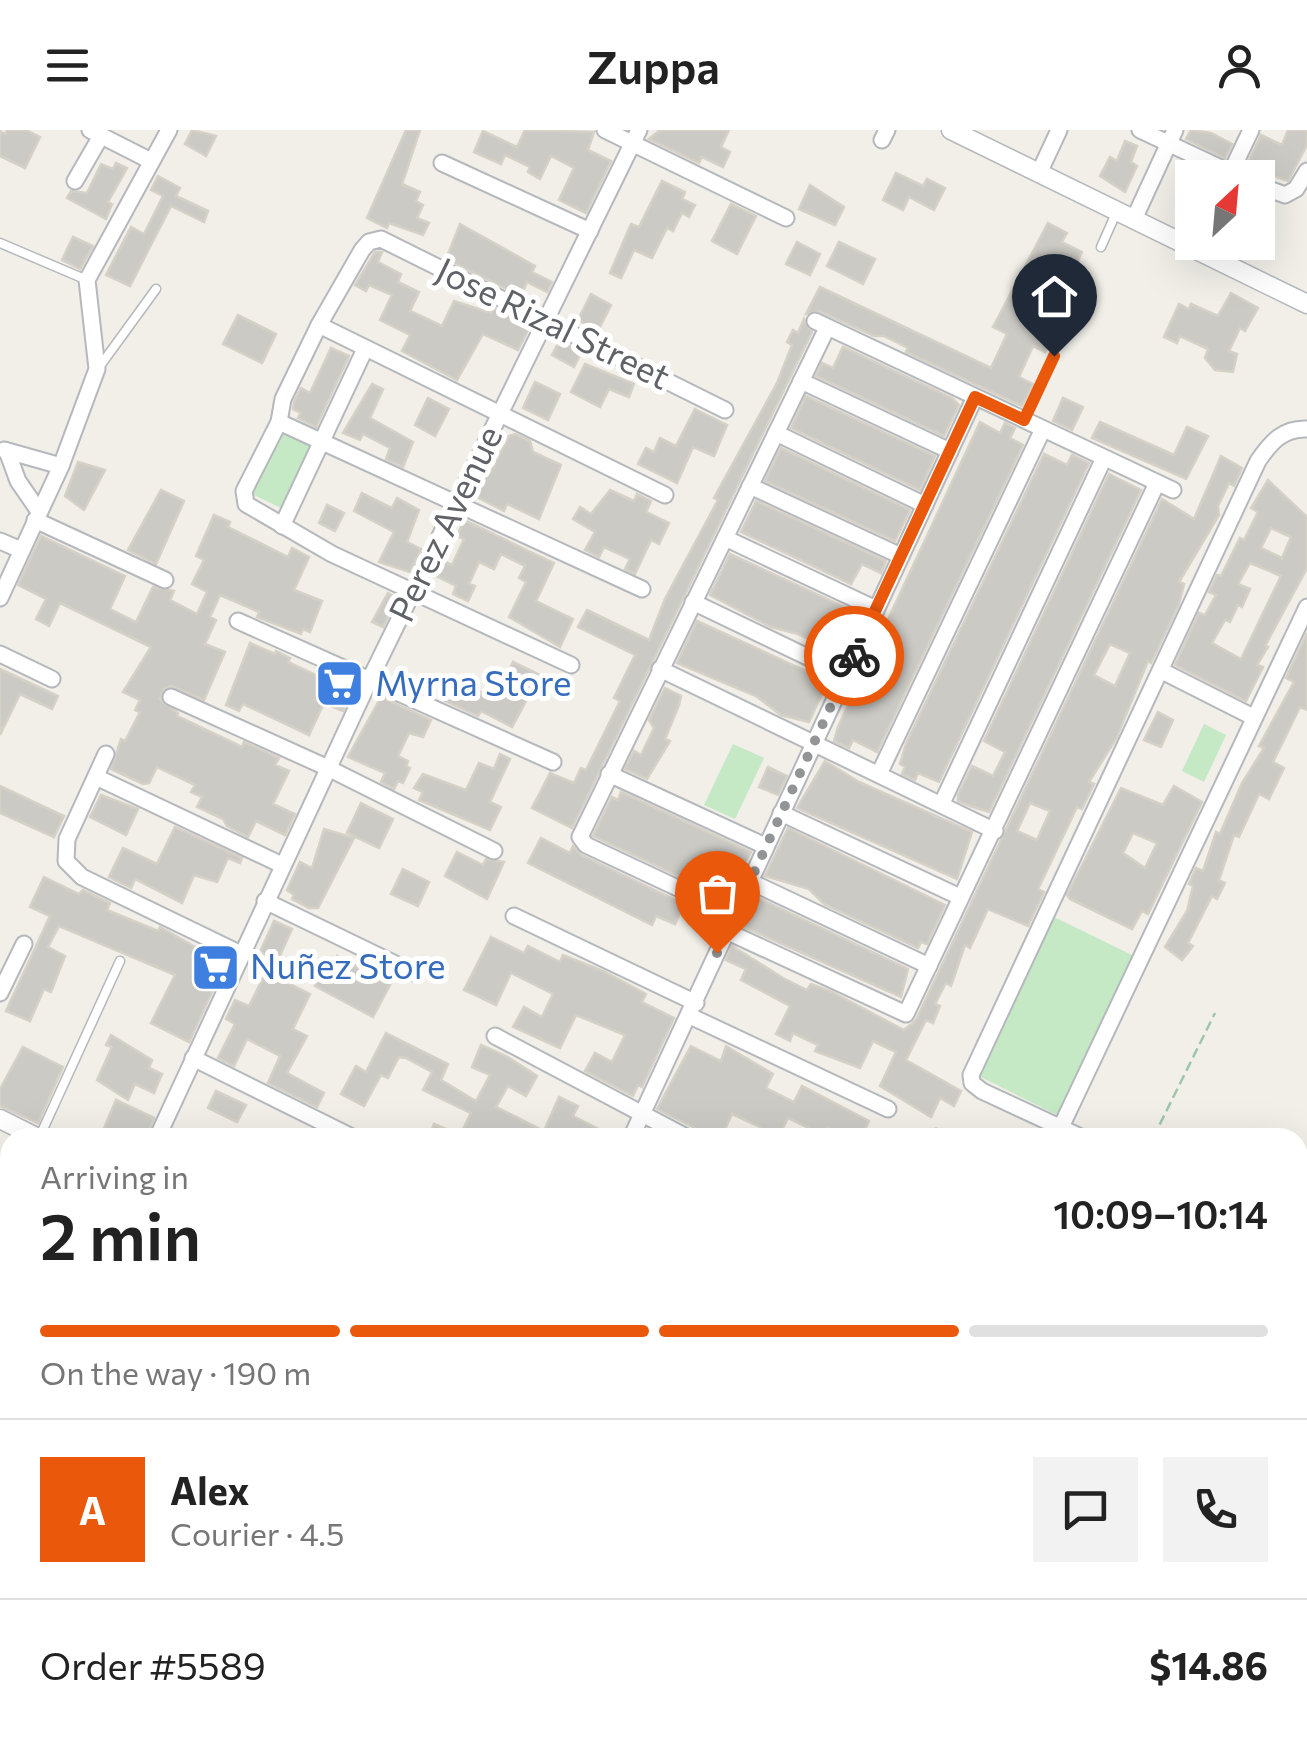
<!DOCTYPE html>
<meta charset="utf-8">
<style>
body{margin:0;font-family:Commissioner,sans-serif;background:#f2f2f2;color:#222;height:100vh;display:flex;flex-direction:column;font-size:38px;white-space:nowrap}
*{box-sizing:border-box;margin:0}
p{font-size:32px;color:#767676}
.icon{flex:none;width:55px;height:55px;fill:none;stroke:currentColor;stroke-width:2;stroke-linecap:round;stroke-linejoin:round}
.map{position:relative;flex:1;overflow:hidden}
.panel{position:absolute;left:0px;top:998px;width:1308px;height:622px;display:flex;flex-direction:column;background:#fff;border-radius:30px 30px 0 0;box-shadow:0 10px 40px #0002}
.panel>*{flex:none}
.needle{width:65px;rotate:26deg}
.controls{position:absolute;left:1175px;top:30px;display:grid;gap:20px}
.controls a{display:grid;place-items:center;width:100px;height:100px;border-radius:0px;background:#fff;box-shadow:0 10px 40px #0002;font-size:50px}
.pin{position:absolute;display:grid;place-items:center;width:85px;height:85px;color:#fff;margin:-102px -42px;border-radius:50% 50% 50% 0;rotate:-45deg;box-shadow:0 0 10px #0007}
.pin .icon{rotate:45deg}
.courier{position:absolute;display:grid;place-items:center;width:100px;height:100px;margin:-50px;border:8px solid #ea580c;border-radius:50%;background:#fff;color:#222;box-shadow:0 2px 12px #0007}
.overview em{font-style:normal;font-weight:600}
.overview div{display:flex;flex-direction:column-reverse}
.overview{display:flex;align-items:center;justify-content:space-between;height:170px;padding:0 40px}
h1{font-size:65px;font-weight:600;line-height:75px}
.bar{display:grid;grid-template-columns:repeat(4,1fr);gap:15px 10px;align-content:center;height:120px;padding:0 40px}
.bar i{height:12px;border-radius:8px;background:#e0e0e0}
.bar .on{background:#ea580c}
.bar p{grid-column:span 4}
.line{display:flex;align-items:center;gap:25px;padding:0 40px;border-top:2px solid #e0e0e0}
.line div{flex:1}
.round{display:grid;place-items:center;flex:none;width:105px;height:105px;border-radius:0px;background:#f2f2f2}
header{display:flex;justify-content:space-between;align-items:center;height:130px;padding:0 40px;background:#fff;font-size:45px;font-weight:600}
.map>svg:first-child{display:block}
.education{fill:#e1ded6}
.green{fill:#c5e8c5}
.building{fill:#cccac5;stroke:#d6d1c6;stroke-width:2.5;fill-rule:evenodd}
.lines{fill:none;stroke-linecap:round;stroke-linejoin:round}
.service-casing{stroke:#b5b8bc;stroke-width:11}
.minor-casing{stroke:#b5b8bc;stroke-width:19}
.tertiary-casing{stroke:#b5b8bc;stroke-width:21}
.path{stroke:#9cc7a9;stroke-width:2.5;stroke-dasharray:10 5;stroke-linecap:butt}
.service{stroke:#fff;stroke-width:8}
.minor{stroke:#fff;stroke-width:15}
.tertiary{stroke:#fff;stroke-width:18}
.done{stroke:#929495;stroke-width:10;stroke-dasharray:0 18}
.route{stroke:#ea580c;stroke-width:12}
.labels{text-anchor:middle;stroke-width:10;stroke-linejoin:round;paint-order:stroke}
.street-label{font-size:35px;fill:#5f6368;stroke:#fff}
.shop-label{font-size:35px;fill:#366cbe;stroke:#fff;text-anchor:start}
</style>
<header><svg class="icon" aria-label="menu" viewBox="0 0 24 24"><path d="M4 6h16M4 12h16M4 18h16"/></svg>Zuppa<svg class="icon" aria-label="person" viewBox="0 0 24 24"><circle cx="12" cy="8" r="4"/><path d="M4 21q1-7 8-7t8 7"/></svg></header>
<div class="map">
<svg width="1307" height="1618" viewBox="0 0 1307 1618">
<rect width="100%" height="100%" fill="#f1efe8"/>
<polygon class="education" points="0,1489 10,1493 10,1577 0,1572"/>
<g class="green">
<polygon points="282,301 313,317 281,378 250,363"/>
<polygon points="1204,594 1226,605 1204,652 1182,641"/>
<polygon points="733,614 764,628 735,689 704,675"/>
<polygon points="1054,787 1134,826 1059,986 977,945"/>
</g>
<g class="building">
<polygon points="7,0 26,0 40,7 25,38 0,26 0,1 5,4"/>
<polygon points="192,0 216,6 206,26 185,14"/>
<polygon points="406,0 420,0 402,54 420,62 416,71 423,75 417,88 429,93 423,105 389,93 387,98 367,88"/>
<polygon points="525,0 594,2 588,20 611,31 586,83 559,70 574,38 551,26 540,49 528,42 530,37 505,25 501,34 474,22 483,1 517,17"/>
<polygon points="660,0 729,0 721,17 730,22 723,37 702,27 699,33 649,9"/>
<polygon points="1191,0 1211,3 1232,14 1225,28 1186,9"/>
<polygon points="1288,0 1307,0 1307,15 1288,51 1246,37 1261,5 1282,15"/>
<polygon points="1125,11 1137,16 1131,32 1137,36 1125,62 1100,46 1110,27 1117,31"/>
<polygon points="116,33 127,38 108,72 112,74 106,89 67,68 71,61 87,63 101,34 113,39"/>
<polygon points="896,43 923,56 927,49 945,58 934,80 909,67 903,80 883,70"/>
<polygon points="158,46 180,58 176,66 208,81 204,92 171,76 130,156 106,145 131,97 144,104 163,66 151,60"/>
<polygon points="662,51 685,62 682,69 695,75 689,87 682,83 673,101 667,98 652,128 634,120 621,148 610,143 631,94 639,97"/>
<polygon points="810,55 844,77 835,95 799,79"/>
<polygon points="731,74 756,86 737,124 712,111"/>
<polygon points="1048,93 1067,103 1062,112 1082,122 1067,153 1042,142 1028,172 1061,188 1045,222 1033,216 1019,247 1033,254 1022,276 906,222 908,218 884,206 874,206 819,181 806,184 820,157 991,238 1007,204 993,197"/>
<polygon points="460,94 535,136 532,142 552,152 547,162 527,152 521,166 446,129"/>
<polygon points="73,107 93,116 80,139 62,130"/>
<polygon points="797,112 820,124 810,145 786,134"/>
<polygon points="839,112 875,129 863,154 827,136"/>
<polygon points="375,122 382,122 378,132 401,144 398,152 419,162 410,181 442,196 454,171 491,183 494,178 530,196 518,220 483,204 457,250 402,221 410,205 380,190 392,165 369,155 366,161 355,155"/>
<polygon points="1231,163 1258,178 1245,201 1240,198 1229,221 1237,224 1233,242 1215,240 1205,228 1208,219 1180,206 1177,213 1164,207 1179,174 1189,179 1191,174 1218,186"/>
<polygon points="591,164 611,175 598,201 578,190"/>
<polygon points="238,185 276,204 262,233 223,214"/>
<polygon points="804,189 812,202 572,698 532,678 550,643 574,653 581,638 586,640 620,571 614,568 635,525 578,497 587,480 649,510 665,469 718,370 714,368 777,253 792,215 787,212 793,200 798,203"/>
<polygon points="560,210 582,221 574,237 552,225"/>
<polygon points="843,217 952,268 959,275 944,306 816,246 822,233 833,238"/>
<polygon points="331,218 349,226 316,297 298,288 301,283 293,279 294,272 301,258 310,263"/>
<polygon points="585,234 634,254 629,267 609,259 600,277 571,262"/>
<polygon points="535,252 560,264 548,290 523,278"/>
<polygon points="372,254 383,259 370,288 413,312 403,337 386,329 390,318 363,304 360,310 343,303"/>
<polygon points="806,266 935,326 920,360 791,298"/>
<polygon points="428,268 449,279 435,306 415,295"/>
<polygon points="1063,268 1083,277 1072,300 1053,291"/>
<polygon points="695,279 727,295 714,326 693,317 677,353 638,334 646,318 654,322 660,308 676,316"/>
<polygon points="980,292 1000,303 1005,293 1015,298 1010,308 1023,315 877,622 853,610 849,618 834,611 838,597"/>
<polygon points="1100,292 1174,325 1187,297 1208,306 1186,349 1092,308"/>
<polygon points="515,304 530,311 533,322 561,335 539,389 507,374 504,381 473,365 486,340 491,342 509,306"/>
<polygon points="781,318 910,380 895,411 765,351"/>
<polygon points="1044,324 1067,335 1072,325 1089,333 939,652 918,643 915,650 902,644 905,637 900,634 906,614"/>
<path d="M1221,326l21,12 -8,18 -5,-3 -11,23 1,9 -40,67 5,2 -5,20 -28,59 -3,-2 -32,78 -27,43 5,2 -12,25 -5,-2 -27,57 -12,25 6,3 -16,34 -40,-17 -18,39 -5,-3 -14,41 -5,-3 -11,21 5,2 -7,17 -7,-3 -20,40 55,31 -7,15 -14,-8 -9,19 -51,-31 16,-34 -23,-11 -13,27 -45,-17 3,-6 -25,-12 -3,8 -14,-7 14,-28 -49,-26 5,-11 -20,-9 6,-14 51,32 24,12 4,-6 21,8 72,38 12,-10 246,-521 32,20zM1110,514l20,9 -15,33 -21,-11zM1030,673l20,8 -13,29 -20,-9z"/>
<polygon points="78,332 105,340 84,380 65,366"/>
<polygon points="1109,344 1141,360 989,682 970,676 958,671 958,665 972,636 993,646 1005,622 984,611"/>
<path d="M1268,350l39,37v51l-42,78 3,1 -11,18 6,2 -17,34 -71,-36 24,-52 6,2 11,-20 -7,-3 8,-17 4,1 19,-38 4,2 14,-28 -7,-4zM1271,398l20,9 -9,21 -21,-10zM1250,433l31,13 -40,83 -29,-16 13,-23 5,2 8,-17 4,2 8,-18 -12,-5z"/>
<polygon points="161,360 184,371 156,434 128,420"/>
<polygon points="610,360 634,371 637,364 651,371 646,382 669,393 659,414 651,410 635,444 625,439 630,429 604,417 599,427 585,420 595,402 573,389 580,377 591,384"/>
<polygon points="362,363 392,378 397,368 419,380 407,412 421,419 410,442 379,432 394,402 354,381"/>
<polygon points="756,371 886,431 881,443 862,434 851,454 741,402"/>
<polygon points="327,375 344,383 335,401 319,393"/>
<polygon points="214,385 230,392 228,397 288,427 292,418 309,427 294,460 322,471 310,502 303,499 301,504 257,487 259,482 220,465 210,487 216,490 205,514 225,522 204,570 171,556 164,559 160,569 178,583 177,586 242,617 244,612 279,628 275,635 289,641 273,674 295,684 285,705 256,691 248,707 227,696 223,689 197,677 202,667 191,662 195,655 157,637 149,653 143,654 111,639 121,609 125,611 140,582 135,580 140,570 123,562 151,517 60,473 49,496 36,489 46,469 18,455 41,406 125,446 110,479 136,492 153,457 174,461 170,470 197,484 207,462 192,454 204,430 196,426"/>
<polygon points="464,390 554,433 536,471 573,489 560,517 509,487 526,452 519,448 525,436 501,424 494,439 479,432 469,454 475,456 468,471 453,464 456,456 434,445 441,430 452,435 464,409 457,406"/>
<polygon points="730,424 862,485 843,524 798,504 771,497 710,465"/>
<polygon points="388,463 397,468 383,497 372,492"/>
<polygon points="697,491 828,551 809,592 781,585 756,566 677,533"/>
<polygon points="1307,503 1307,580 1300,577 1273,632 1284,638 1269,669 1259,664 1239,707 1234,705 1219,750 1225,753 1217,769 1212,766 1188,813 1193,816 1182,830 1165,817 1187,781 1193,756 1189,754 1196,738 1203,741 1216,702 1220,704 1242,653 1264,618 1259,616 1294,552 1286,548"/>
<polygon points="250,513 275,524 276,521 290,528 288,532 328,551 331,545 353,555 343,581 324,573 309,605 243,574 239,581 226,575"/>
<polygon points="513,532 540,545 512,597 481,581 478,586 445,571 456,549 495,569"/>
<polygon points="0,539 58,566 52,579 20,564 0,605"/>
<polygon points="665,558 681,566 679,575 665,609 670,611 647,649 625,639 634,621 641,625 654,598 649,590"/>
<polygon points="381,567 431,590 423,607 409,603 398,626 408,631 406,636 410,638 403,653 398,651 394,659 381,652 385,643 348,627"/>
<polygon points="1158,582 1173,590 1161,617 1144,610"/>
<polygon points="500,624 510,629 490,672 501,677 490,700 419,670 423,662 414,658 423,644 466,660 479,633 494,639"/>
<polygon points="825,631 859,652 972,702 957,749 797,678"/>
<polygon points="768,637 787,646 778,665 759,657"/>
<polygon points="0,656 64,686 54,707 0,683"/>
<path d="M1174,656l28,16 -54,112 -6,-3 -10,18 -62,-30 -3,-4 54,-107 42,17zM1133,703l24,10 -12,25 -22,-15z"/>
<polygon points="621,662 751,722 725,768 593,706 612,667 618,670"/>
<polygon points="101,665 138,679 126,705 90,687"/>
<polygon points="361,673 393,689 379,718 347,703"/>
<polygon points="175,697 242,728 240,733 228,728 217,752 194,745 182,773 135,749 131,758 109,747 123,718 157,734"/>
<polygon points="788,698 945,775 927,814 921,812 918,818 824,774 809,759 765,746"/>
<polygon points="324,699 354,708 318,778 309,778 292,769 294,765 287,760 300,732 312,738"/>
<polygon points="541,708 570,723 573,716 581,725 684,774 675,794 656,786 652,795 528,733"/>
<polygon points="457,722 483,735 486,729 504,732 487,769 445,746"/>
<polygon points="403,739 429,752 418,776 391,764"/>
<polygon points="44,747 79,764 83,760 110,773 107,780 158,801 160,797 225,834 189,912 151,893 175,845 59,796 48,817 65,826 51,862 44,859 30,891 6,881 50,786 30,777"/>
<polygon points="758,768 908,839 901,867 744,797"/>
<polygon points="274,791 292,799 278,830 260,822"/>
<polygon points="491,807 524,823 528,816 560,832 563,825 603,841 646,864 642,872 674,888 642,957 638,955 633,966 585,941 595,923 612,932 625,905 576,885 560,918 513,897 524,877 542,887 553,864 511,843 496,875 464,860"/>
<polygon points="337,826 391,853 373,887 315,856 324,839 330,842"/>
<polygon points="266,842 310,864 293,899 307,906 287,943 324,963 317,977 268,953 280,926 247,909 234,936 218,928 235,894 226,889 235,870 249,876"/>
<polygon points="386,903 448,934 441,950 476,971 490,945 472,937 481,915 506,926 537,946 526,966 508,956 496,977 544,1001 559,967 578,976 573,986 616,1008 429,1008 434,994 460,1005 471,983 423,960 432,942 406,928 399,927 388,948 381,945 364,976 341,964 356,936 366,942"/>
<polygon points="111,905 152,930 149,938 162,944 154,963 135,954 128,970 97,950 112,917 106,915"/>
<polygon points="691,916 721,931 726,916 773,944 766,958 794,972 802,956 869,991 861,1008 849,1008 827,997 823,1005 788,988 779,1006 732,984 722,1006 709,1000 707,1004 657,979"/>
<polygon points="23,917 63,937 38,993 0,976 0,959"/>
<polygon points="216,961 246,975 237,992 208,978"/>
<polygon points="116,970 154,988 146,1008 100,1008"/>
</g>
<g class="lines">
<defs>
<g id="service">
<polyline points="0,113 87,150"/>
<polyline points="1101,117 1117,81"/>
<polyline points="100,236 156,159"/>
<polyline points="1024,290 1054,226"/>
<polyline points="39,1008 120,831"/>
</g>
<g id="minor">
<polyline points="90,0 151,31"/>
<polyline points="605,0 786,88"/>
<polyline points="1140,0 1242,48"/>
<polyline points="882,10 887,0"/>
<polyline points="442,33 590,101"/>
<polyline points="1231,42 1251,0"/>
<polyline points="1039,43 1059,0"/>
<polyline points="75,51 101,6"/>
<polyline points="1258,55 1285,65 1296,59 1307,41"/>
<polyline points="1134,89 1175,0"/>
<polyline points="815,191 1173,360"/>
<polyline points="319,195 665,365"/>
<polyline points="801,251 950,321"/>
<polyline points="279,292 642,459"/>
<polyline points="776,303 925,375"/>
<polyline points="4,320 61,336"/>
<polyline points="7,321 18,351 38,380"/>
<polyline points="750,356 901,426"/>
<polyline points="35,390 165,450"/>
<polyline points="282,396 365,219"/>
<polyline points="725,408 876,479"/>
<polyline points="0,411 21,420"/>
<polyline points="0,468 61,336 97,239 87,150 169,0"/>
<polyline points="693,472 845,545"/>
<polyline points="238,491 553,632"/>
<polyline points="0,524 52,549"/>
<polyline points="571,535 332,424 246,374 244,361 279,292 283,269 319,195 362,120 369,112 381,109 725,280"/>
<polyline points="660,539 995,701"/>
<polyline points="1162,541 1253,587"/>
<polyline points="171,567 328,638 494,721"/>
<polyline points="106,624 67,709 66,731 82,747 241,824"/>
<polyline points="609,644 765,716"/>
<polyline points="879,644 1043,299"/>
<polyline points="96,647 282,735"/>
<polyline points="942,673 1104,328"/>
<polyline points="781,683 960,767"/>
<polyline points="749,751 929,836"/>
<polyline points="265,771 414,843"/>
<polyline points="733,784 586,715 580,707 827,198"/>
<polyline points="514,786 696,873"/>
<polyline points="726,801 906,884 1157,353"/>
<polyline points="0,863 24,814"/>
<polyline points="690,886 888,979"/>
<polyline points="495,906 688,1008"/>
<polyline points="193,928 354,1008"/>
<polyline points="1061,997 1307,477"/>
<polyline points="157,1008 369,551 639,0"/>
<polyline points="631,1008 975,267"/>
<polyline points="936,1008 936,1007"/>
<path d="M1083,1008l-101,-47 -10,-8 -1,-8 287,-614c13,-19 25,-33 49,-32"/>
<polyline points="0,1319 10,1298"/>
<polyline points="0,1339 10,1344"/>
<polyline points="0,1433 10,1438"/>
<polyline points="391,1610 398,1618"/>
<polyline points="194,1618 198,1610"/>
<polyline points="632,1618 636,1610"/>
<polyline points="759,1618 763,1610"/>
</g>
<g id="tertiary">
<polyline points="951,0 1307,174"/>
<polyline points="0,989 38,1008"/>
<polyline points="1294,1610 1307,1616"/>
</g>
</defs>
<use href="#service" class="service-casing"/>
<use href="#minor" class="minor-casing"/>
<use href="#tertiary" class="tertiary-casing"/>
<g class="path">
<polyline points="1153,1008 1215,883"/>
<polyline points="1239,1008 1246,997"/>
</g>
<use href="#service" class="service"/>
<use href="#minor" class="minor"/>
<use href="#tertiary" class="tertiary"/>
</g>
<g class="lines">
<polyline class="done" points="717,823 854,526"/>
<polyline class="route" points="854,526 975,267 1024,290 1054,226"/>
</g>
<defs>
<symbol id="supermarket-square" viewBox="-11 -11 22 22"><rect x="-9" y="-9" width="18" height="18" rx="4" fill="#3f7fe0" stroke="#fff"/><path d="M-6-5.5h2.5l.6 2H6L4.5 2H-2.5L-4.4-4H-6ZM-1.5 3.2a1.3 1.3 0 1 0 .1 0ZM3 3.2a1.3 1.3 0 1 0 .1 0Z" fill="#fff"/></symbol>
</defs>
<g fill-rule="evenodd">
<use href="#supermarket-square" x="312" y="526" width="55" height="55"/>
<use href="#supermarket-square" x="188" y="810" width="55" height="55"/>
</g>
<g class="labels">
<g class="street-label">
<text transform="translate(553 194) rotate(26)" y="12">Jose Rizal Street</text>
<text transform="translate(446 394) rotate(-64)" y="12">Perez Avenue</text>
</g>
<g class="shop-label">
<text x="375" y="566">Myrna Store</text>
<text x="250" y="849">Nuñez Store</text>
</g>
</g>
</svg>
<div class="controls">
<a><svg class="needle" viewBox="-14 -14 28 28"><path d="M0-13l5 13h-10z" fill="#e53935"/><path d="M0 13l5-13h-10z" fill="#767676"/></svg></a>
</div>
<div class="pin" style="left:717px;top:823px;background:#ea580c"><svg class="icon" aria-label="bag" viewBox="0 0 24 24"><path d="M5 8h14l-1 12H6zM9 8a3 3 0 0 1 6 0"/></svg></div>
<div class="pin" style="left:1054px;top:226px;background:#1f2937"><svg class="icon" aria-label="home" viewBox="0 0 24 24"><path d="M3 11l9-7 9 7M6 9v11h12V9"/></svg></div>
<div class="courier" style="left:854px;top:526px"><svg class="icon" aria-label="bike" viewBox="0 0 24 24"><circle cx="6" cy="16" r="4"/><circle cx="18" cy="16" r="4"/><path d="M6 16l4-8h5l3 8M10 8l3 8H6M13 5h3"/></svg></div>
<section class="panel">
<div class="overview"><div><h1>2 min</h1><p>Arriving in</p></div><em>10:09–10:14</em></div>
<div class="bar"><i class="on"></i><i class="on"></i><i class="on"></i><i></i><p>On the way · 190 m</p></div>
<div class="line" style="height:180px"><b class="round" style="background:#ea580c;color:#fff">A</b><div><b>Alex</b><p>Courier · 4.5</p></div><a class="round"><svg class="icon" aria-label="chat" viewBox="0 0 24 24"><path d="M4 5h16v11H9l-5 4z"/></svg></a><a class="round"><svg class="icon" aria-label="phone" viewBox="0 0 24 24"><path d="M5 4h4l2 5-3 2q2 4 5 5l2-3 5 2v4C11 20 4 13 5 4z"/></svg></a></div>
<div class="line" style="height:130px"><div>Order #5589</div><b>$14.86</b></div>
</section>
</div>
